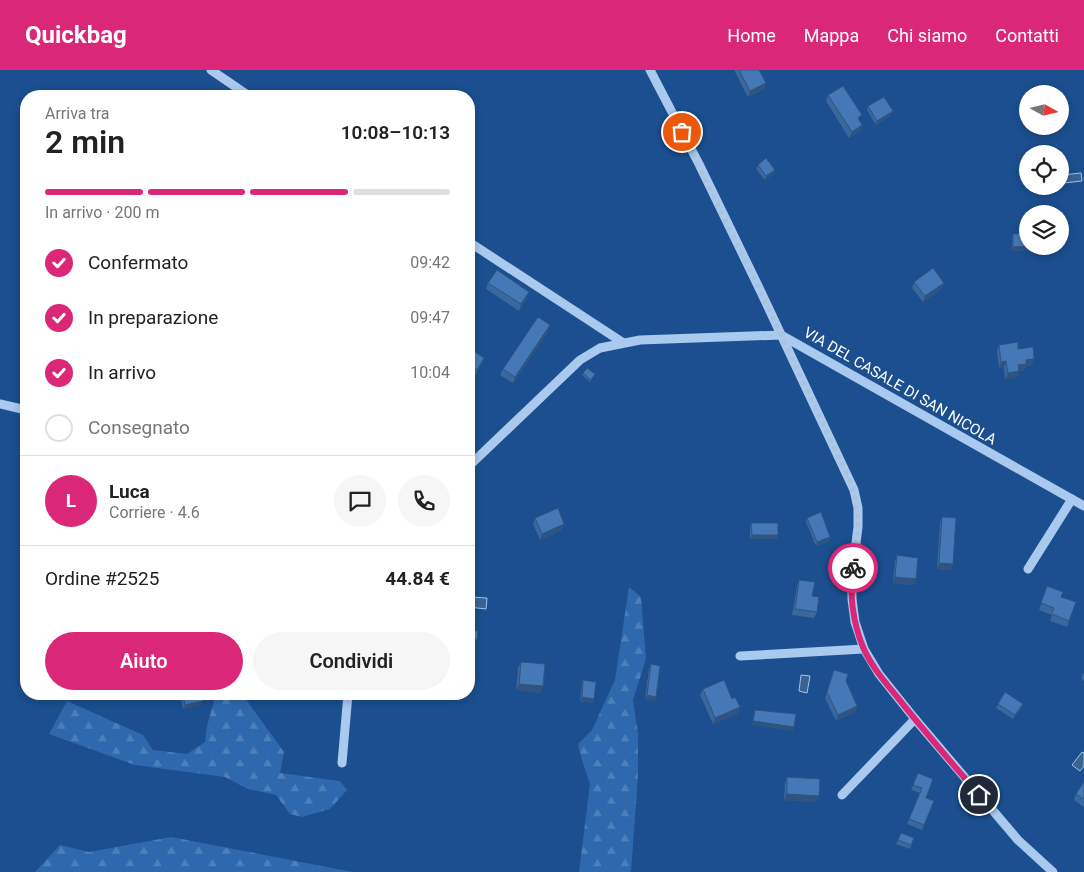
<!DOCTYPE html>
<html lang="it">
<meta charset="utf-8">
<style>
body{margin:0;font-family:Roboto,sans-serif;background:#f6f6f6;color:#222;height:100vh;display:flex;flex-direction:column;font-size:19px;white-space:nowrap}
*{box-sizing:border-box;margin:0}
p{font-size:16px;color:#767676}
.icon{flex:none;width:28px;height:28px;fill:none;stroke:currentColor;stroke-width:2;stroke-linecap:round;stroke-linejoin:round}
.map{position:relative;flex:1;overflow:hidden}
.drawer{position:absolute;left:20px;top:20px;width:455px;height:610px;display:flex;flex-direction:column;background:#fff;border-radius:20px;box-shadow:0 2px 8px #0003}
.drawer>*{flex:none}
.needle{width:32px;rotate:98deg}
.fabs{position:absolute;left:1019px;top:15px;display:grid;gap:10px}
.fabs a{display:grid;place-items:center;width:50px;height:50px;border-radius:50%;background:#fff;box-shadow:0 2px 8px #0003;font-size:25px}
.pin{position:absolute;display:grid;place-items:center;width:42px;height:42px;color:#fff;margin:-21px;border:2px solid #fff;border-radius:50%;box-shadow:0 1px 5px #0007}
.courier{position:absolute;display:grid;place-items:center;width:50px;height:50px;margin:-25px;border:4px solid #db2777;border-radius:50%;background:#fff;color:#222;box-shadow:0 1px 6px #0007}
.summary em{font-style:normal;font-weight:600}
.summary div{display:flex;flex-direction:column-reverse}
.summary{display:flex;align-items:center;justify-content:space-between;height:85px;padding:0 25px}
h1{font-size:32px;font-weight:600;line-height:38px}
.bar{display:grid;grid-template-columns:repeat(4,1fr);gap:8px 5px;align-content:center;height:60px;padding:0 25px}
.bar i{height:6px;border-radius:4px;background:#e0e0e0}
.bar .on{background:#db2777}
.bar p{grid-column:span 4}
.line{display:flex;align-items:center;gap:12px;padding:0 25px;border-top:1px solid #e0e0e0}
.line div{flex:1}
.round{display:grid;place-items:center;flex:none;width:52px;height:52px;border-radius:26px;background:#f6f6f6}
ol{padding:0 25px;list-style:none}
li{display:flex;align-items:center;gap:15px;height:55px}
li p{margin-inline-start:auto}
li .icon{padding:5px;border-radius:50%;background:#db2777;color:#fff;stroke-width:4}
li:last-child{color:#767676}
li i{width:28px;height:28px;border:2px solid #e0e0e0;border-radius:50%}
.primary-button{display:flex;gap:10px;margin-top:auto;padding:10px 25px}
.primary-button a{flex:1;height:58px;border-radius:30px;background:#db2777;color:#fff;font-size:20px;font-weight:600;line-height:58px;text-align:center}
.primary-button a+a{background:#f6f6f6;color:#222}
header{display:flex;align-items:center;gap:30px;box-sizing:border-box;height:70px;padding:0 25px;background:#db2777;color:#fff}
header strong{font-size:24px}
nav{display:flex;gap:28px;margin-inline-start:auto;font-size:18px}
.map>svg:first-child{display:block}
.forest{fill:url(#forest-firs)}
.water{fill:#3c6290;stroke:#9cc4f0}
.lines{fill:none;stroke-linecap:round;stroke-linejoin:round}
.minor{stroke:#a9c9ee;stroke-width:9}
.wall{fill:#3a679d}
.shaded-wall{fill:#305480}
.building{fill:#4478b7;stroke:#305480}
.done{stroke:#afc1d8;stroke-width:5;stroke-dasharray:0 9}
.route{stroke:#db2777;stroke-width:6}
.labels{text-anchor:middle;stroke-width:5;stroke-linejoin:round;paint-order:stroke}
.street-label{font-size:15px;fill:#fff;stroke:#1b4f8f}
</style>
<header>
<strong>Quickbag</strong>
<nav><a>Home</a><a>Mappa</a><a>Chi siamo</a><a>Contatti</a></nav>
</header>
<div class="map">
<svg width="1084" height="802" viewBox="0 0 1084 802">
<defs>
<pattern id="forest-firs" width="22" height="20" patternUnits="userSpaceOnUse" patternTransform="scale(1.25)"><rect width="22" height="20" fill="#2e69ad"/><path d="M5 1l3.5 6h-7zM16 11l3.5 6h-7z" fill="#4d80b9"/></pattern>
</defs>
<rect width="100%" height="100%" fill="#1b4f8f"/>
<g class="forest">
<polygon points="629,517 641,527 646,589 633,630 638,663 638,706 631,802 579,802 590,714 581,687 578,674 592,660 615,610"/>
<polygon points="216,624 242,624 284,682 280,703 340,711 347,720 330,739 302,747 290,744 276,725 248,719 225,707 135,695 49,664 67,631 143,665 153,680 187,684 205,672 207,656"/>
<polygon points="171,767 353,802 35,802 60,775 89,782"/>
</g>
<g class="water">
<polygon points="1081,103 1082,111 1063,113 1062,105"/>
<polygon points="469,527 487,528 486,539 469,537"/>
<polygon points="801,605 810,606 807,623 799,621"/>
<polygon points="1082,682 1084,683 1084,696 1080,701 1072,695"/>
</g>
<g class="lines">
<g class="minor">
<polyline points="211,0 249,26"/>
<polyline points="650,0 699,94 761,222 854,420 858,438 858,457 852,505 852,529 855,552 864,579 879,604 915,649 1018,770 1053,802"/>
<polyline points="469,172 622,272"/>
<polyline points="0,334 26,340"/>
<polyline points="469,396 580,290 600,278 640,270 781,265 1084,436"/>
<polyline points="1028,499 1072,429"/>
<polyline points="740,586 864,579"/>
<polyline points="342,693 348,624"/>
<polyline points="842,725 915,649"/>
</g>
</g>
<g class="wall">
<polygon points="734,0 759,0 766,13 764,19 748,27"/>
<polygon points="828,25 860,51 862,55 860,61 849,68 826,31"/>
<polygon points="868,36 893,41 891,45 876,55 867,40"/>
<polygon points="758,95 773,104 765,110 756,99"/>
<polygon points="1013,164 1036,176 1035,180 1012,181 1012,168"/>
<polygon points="914,212 944,213 941,219 923,232 912,218"/>
<polygon points="488,213 527,228 519,241 486,219"/>
<polygon points="548,262 513,313 500,305 503,299"/>
<polygon points="999,275 1018,279 1032,295 1026,296 1024,301 1019,301 1017,307 1005,309 1004,298 999,298 997,281"/>
<polygon points="469,278 482,294 475,306 469,302"/>
<polygon points="583,303 595,304 590,312 582,305"/>
<polygon points="942,447 951,500 937,499 940,453"/>
<polygon points="535,448 562,460 540,470 533,454"/>
<polygon points="807,448 830,467 829,471 816,476 806,452"/>
<polygon points="751,453 778,465 777,469 750,469 750,458"/>
<polygon points="897,485 916,509 914,515 893,513 895,491"/>
<polygon points="799,510 817,542 814,548 792,545 797,516"/>
<polygon points="1047,516 1061,527 1076,532 1067,557 1050,551 1052,545 1039,540"/>
<polygon points="26,529 26,545 24,536"/>
<polygon points="521,592 543,616 540,623 516,620 518,598"/>
<polygon points="651,594 655,631 645,629 649,599"/>
<polygon points="834,600 846,611 857,636 855,642 836,651 825,628"/>
<polygon points="1084,602 1084,611 1081,608"/>
<polygon points="583,610 594,629 592,633 580,631 582,614"/>
<polygon points="703,619 740,637 737,644 713,654 700,625"/>
<polygon points="183,625 201,635 183,639 181,629"/>
<polygon points="998,634 1023,634 1021,638 1013,649 996,638"/>
<polygon points="918,703 926,728 934,731 922,760 907,754 920,723 911,720"/>
<polygon points="787,707 817,732 784,730 785,713"/>
<polygon points="1084,712 1084,737 1074,730 1076,724"/>
<polygon points="901,763 914,768 910,779 896,774"/>
</g>
<g class="shaded-wall">
<polygon points="766,13 764,19 748,27 750,21"/>
<polygon points="893,41 891,45 876,55 877,51"/>
<polygon points="862,55 860,61 849,68 852,62"/>
<polygon points="775,100 773,104 765,110 766,106"/>
<polygon points="1036,176 1035,180 1012,181 1013,177"/>
<polygon points="944,213 941,219 923,232 925,226"/>
<polygon points="529,222 527,228 519,241 521,234"/>
<polygon points="550,255 548,262 513,313 515,307"/>
<polygon points="484,288 482,294 475,306 477,300"/>
<polygon points="1034,289 1032,295 1026,296 1024,301 1016,301 1018,295 1026,290"/>
<polygon points="1006,291 1004,298 999,298 1001,292"/>
<polygon points="1019,301 1017,307 1005,309 1008,303"/>
<polygon points="564,454 562,460 540,470 542,464"/>
<polygon points="752,465 778,465 777,469 750,469"/>
<polygon points="830,467 829,471 816,476 817,472"/>
<polygon points="939,493 953,494 951,500 937,499"/>
<polygon points="895,507 916,509 914,515 893,513"/>
<polygon points="470,569 477,570 476,572 469,571"/>
<polygon points="519,614 543,616 540,623 516,620"/>
<polygon points="647,625 656,627 655,631 645,629"/>
<polygon points="582,627 594,629 592,633 580,631"/>
<polygon points="203,631 201,635 183,639 185,635"/>
<polygon points="1023,634 1021,638 1013,649 1015,645"/>
<polygon points="857,636 855,642 836,651 838,645"/>
<polygon points="740,637 737,644 713,654 715,648"/>
<polygon points="753,651 794,657 793,661 751,655"/>
<polygon points="787,724 819,726 817,732 784,730"/>
</g>
<g class="building">
<polygon points="739,0 759,0 766,13 750,21"/>
<polygon points="843,16 862,45 858,48 862,55 852,62 828,25"/>
<polygon points="884,27 893,41 877,51 868,36"/>
<polygon points="766,88 775,100 766,106 758,95"/>
<polygon points="1028,163 1028,176 1035,176 1013,177 1013,164"/>
<polygon points="933,198 944,213 925,226 914,212"/>
<polygon points="497,200 529,222 521,234 488,213"/>
<polygon points="538,247 550,255 515,307 503,299"/>
<polygon points="1018,272 1018,279 1033,277 1034,289 1026,290 1026,294 1018,295 1019,301 1008,303 1006,291 1001,292 999,275"/>
<polygon points="469,278 484,288 477,300 469,294"/>
<polygon points="587,298 595,304 591,310 583,303"/>
<polygon points="558,438 564,454 542,464 535,448"/>
<polygon points="821,442 830,467 817,472 807,448"/>
<polygon points="942,447 956,448 953,494 939,493"/>
<polygon points="751,453 778,453 778,465 752,465"/>
<polygon points="897,485 918,488 916,509 895,507"/>
<polygon points="799,510 815,512 812,526 819,527 817,542 795,539"/>
<polygon points="1047,516 1063,522 1061,527 1076,532 1069,551 1052,544 1054,538 1041,533"/>
<polygon points="470,560 478,561 477,570 470,569"/>
<polygon points="521,592 545,594 543,616 519,614"/>
<polygon points="651,594 660,596 656,627 647,625"/>
<polygon points="834,600 848,604 846,611 857,636 838,645 827,622"/>
<polygon points="583,610 596,612 594,629 582,627"/>
<polygon points="724,610 732,629 735,627 740,637 715,648 703,619"/>
<polygon points="1005,622 1023,634 1015,645 998,634"/>
<polygon points="186,624 201,624 203,631 185,635 183,625"/>
<polygon points="755,640 796,644 794,657 753,651"/>
<polygon points="918,703 933,709 926,728 934,731 924,755 909,749 922,718 913,715"/>
<polygon points="787,707 820,709 819,726 787,724"/>
<polygon points="1084,712 1084,729 1076,724"/>
<polygon points="901,763 914,768 911,775 898,770"/>
</g>
<g class="lines">
<path class="done" d="M682,62l92,188 76,161c11,30 8,57 3,87"/>
<path class="route" d="M853,498c-4,25 0,55 10,79 8,19 22,35 35,51 26,33 54,65 81,97"/>
</g>
<g class="labels">
<g class="street-label">
<text transform="translate(900 316) rotate(30)" y="5">VIA DEL CASALE DI SAN NICOLA</text>
</g>
</g>
</svg>
<div class="fabs">
<a><svg class="needle" viewBox="-14 -14 28 28"><path d="M0-13l5 13h-10z" fill="#e53935"/><path d="M0 13l5-13h-10z" fill="#767676"/></svg></a>
<a><svg class="icon" aria-label="locate" viewBox="0 0 24 24"><circle cx="12" cy="12" r="6"/><path d="M12 2v4M12 18v4M2 12h4M18 12h4"/></svg></a>
<a><svg class="icon" aria-label="layers" viewBox="0 0 24 24"><path d="M12 4l9 5-9 5-9-5zM3 14l9 5 9-5"/></svg></a>
</div>
<div class="pin" style="left:682px;top:62px;background:#ea580c"><svg class="icon" aria-label="bag" viewBox="0 0 24 24"><path d="M5 8h14l-1 12H6zM9 8a3 3 0 0 1 6 0"/></svg></div>
<div class="pin" style="left:979px;top:725px;background:#1f2937"><svg class="icon" aria-label="home" viewBox="0 0 24 24"><path d="M3 11l9-7 9 7M6 9v11h12V9"/></svg></div>
<div class="courier" style="left:853px;top:498px"><svg class="icon" aria-label="bike" viewBox="0 0 24 24"><circle cx="6" cy="16" r="4"/><circle cx="18" cy="16" r="4"/><path d="M6 16l4-8h5l3 8M10 8l3 8H6M13 5h3"/></svg></div>
<section class="drawer">
<div class="summary"><div><h1>2 min</h1><p>Arriva tra</p></div><em>10:08–10:13</em></div>
<div class="bar"><i class="on"></i><i class="on"></i><i class="on"></i><i></i><p>In arrivo · 200 m</p></div>
<ol>
<li><svg class="icon" aria-label="check" viewBox="0 0 24 24"><path d="M5 12l5 5 9-10"/></svg>Confermato<p>09:42</p></li>
<li><svg class="icon" aria-label="check" viewBox="0 0 24 24"><path d="M5 12l5 5 9-10"/></svg>In preparazione<p>09:47</p></li>
<li><svg class="icon" aria-label="check" viewBox="0 0 24 24"><path d="M5 12l5 5 9-10"/></svg>In arrivo<p>10:04</p></li>
<li><i></i>Consegnato</li>
</ol>
<div class="line" style="height:90px"><b class="round" style="background:#db2777;color:#fff">L</b><div><b>Luca</b><p>Corriere · 4.6</p></div><a class="round"><svg class="icon" aria-label="chat" viewBox="0 0 24 24"><path d="M4 5h16v11H9l-5 4z"/></svg></a><a class="round"><svg class="icon" aria-label="phone" viewBox="0 0 24 24"><path d="M5 4h4l2 5-3 2q2 4 5 5l2-3 5 2v4C11 20 4 13 5 4z"/></svg></a></div>
<div class="line" style="height:65px"><div>Ordine #2525</div><b>44.84 €</b></div>
<div class="primary-button"><a>Aiuto</a><a>Condividi</a></div>
</section>
</div>
